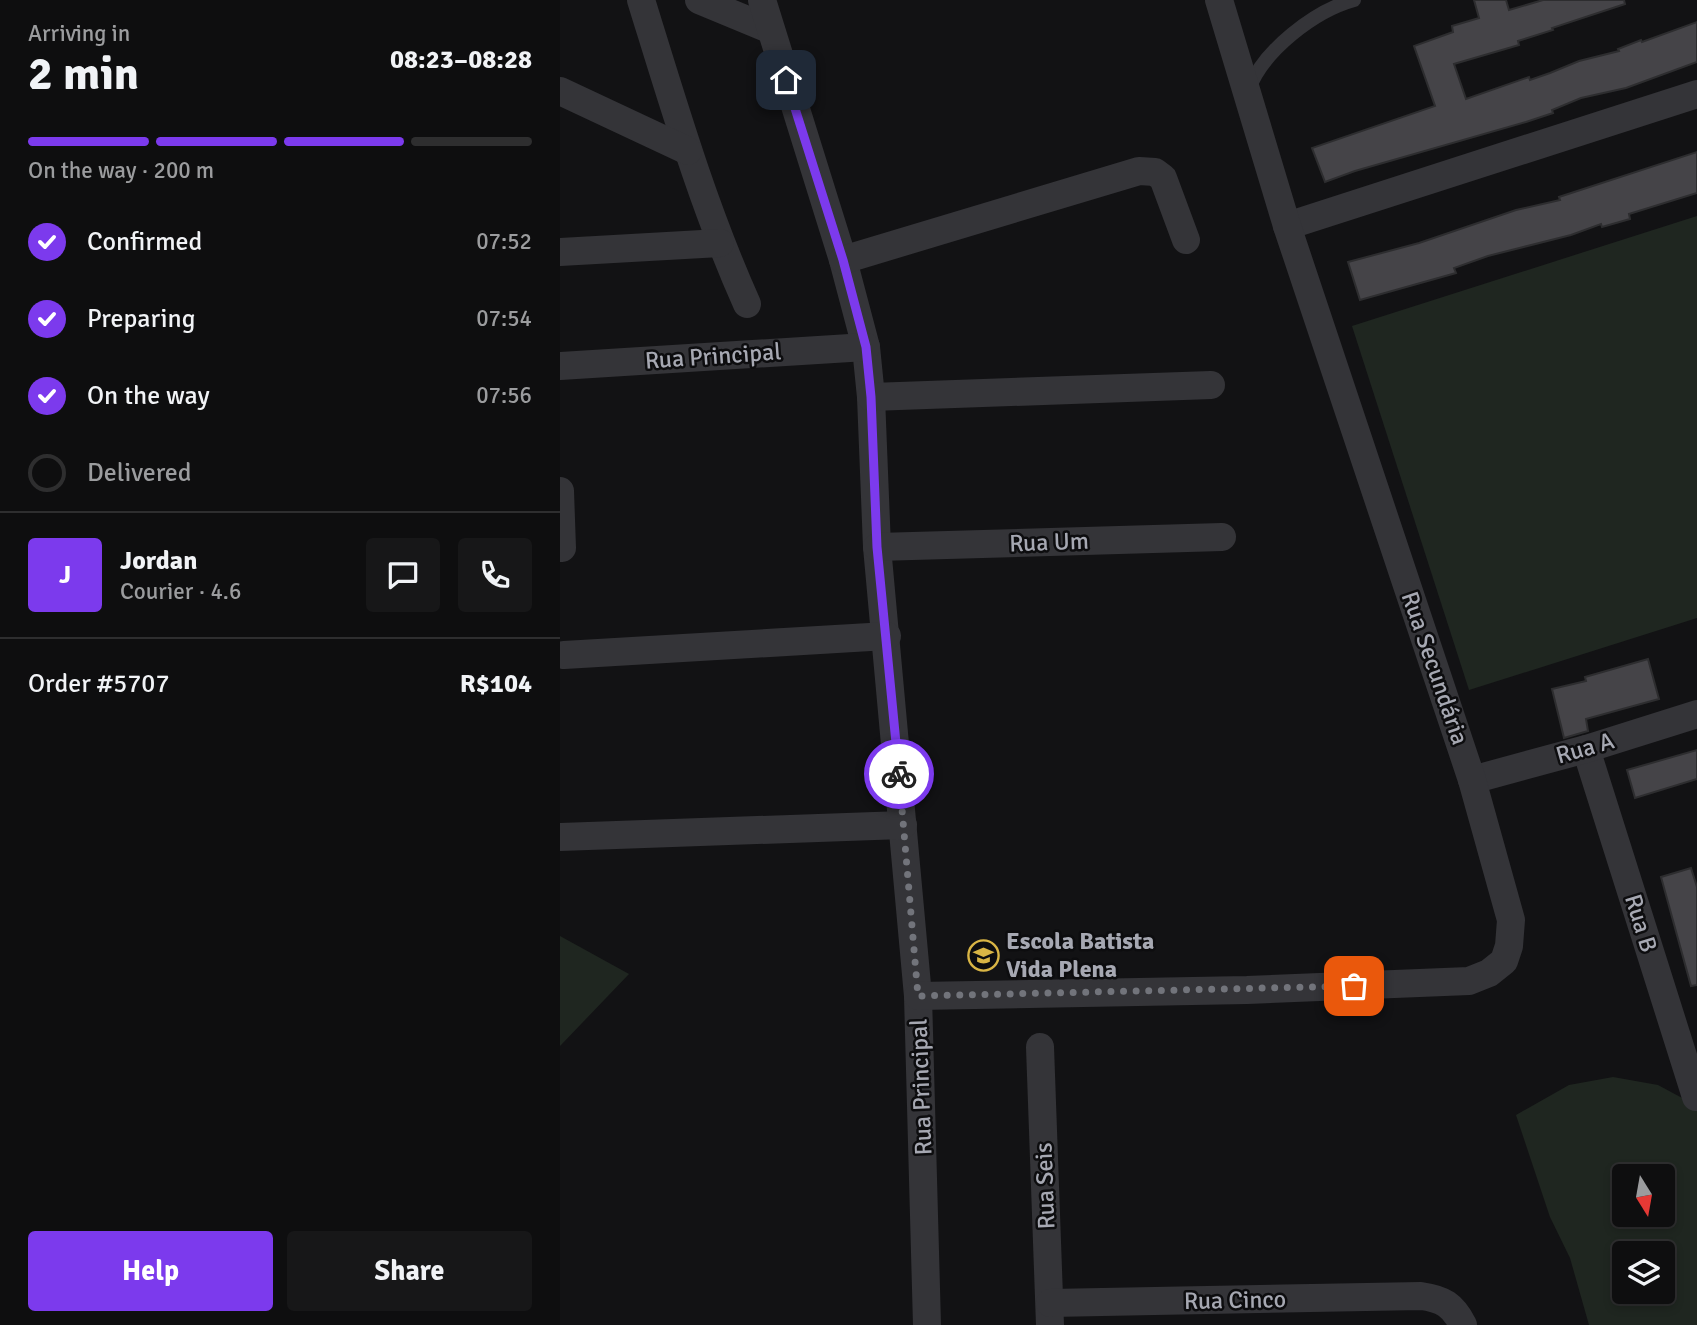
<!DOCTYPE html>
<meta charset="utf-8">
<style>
body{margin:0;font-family:Signika,sans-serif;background:#171718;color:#f1f3f6;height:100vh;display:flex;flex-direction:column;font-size:26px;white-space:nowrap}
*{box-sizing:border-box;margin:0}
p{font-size:23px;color:#9b9c9e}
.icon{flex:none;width:38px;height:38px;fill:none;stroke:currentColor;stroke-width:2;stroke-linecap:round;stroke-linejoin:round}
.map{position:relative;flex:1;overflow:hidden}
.drawer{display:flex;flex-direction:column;background:#0e0e0f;width:560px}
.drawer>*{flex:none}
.needle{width:46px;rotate:169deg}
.tools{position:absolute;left:1052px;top:1164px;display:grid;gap:14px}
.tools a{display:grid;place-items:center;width:63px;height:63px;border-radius:7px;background:#0e0e0f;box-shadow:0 4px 10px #0003,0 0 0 2px #2e2e2f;font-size:35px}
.pin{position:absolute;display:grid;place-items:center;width:60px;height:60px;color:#fff;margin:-30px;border-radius:14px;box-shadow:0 4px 10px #0006}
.courier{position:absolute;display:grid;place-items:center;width:70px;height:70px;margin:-35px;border:5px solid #7c3aed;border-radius:50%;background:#fff;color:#222;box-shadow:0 2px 9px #0007}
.head em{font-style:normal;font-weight:800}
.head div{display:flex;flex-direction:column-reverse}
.head{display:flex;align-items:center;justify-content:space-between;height:119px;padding:0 28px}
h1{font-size:46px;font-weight:800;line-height:52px}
.bar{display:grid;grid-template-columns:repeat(4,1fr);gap:10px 7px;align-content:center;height:84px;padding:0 28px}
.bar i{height:9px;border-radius:5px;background:#2e2e2f}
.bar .selected{background:#7c3aed}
.bar p{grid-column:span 4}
.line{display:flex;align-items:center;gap:18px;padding:0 28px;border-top:2px solid #2e2e2f}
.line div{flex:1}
.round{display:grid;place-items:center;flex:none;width:74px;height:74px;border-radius:7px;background:#171718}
ol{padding:0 28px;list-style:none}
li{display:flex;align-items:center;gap:21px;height:77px}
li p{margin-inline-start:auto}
li .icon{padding:7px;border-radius:50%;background:#7c3aed;color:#fff;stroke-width:4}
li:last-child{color:#9b9c9e}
li i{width:38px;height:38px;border:4px solid #2e2e2f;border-radius:50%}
.button{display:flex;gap:14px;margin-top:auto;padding:14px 28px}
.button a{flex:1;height:80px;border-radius:7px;background:#7c3aed;color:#fff;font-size:28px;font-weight:800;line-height:80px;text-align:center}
.button a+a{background:#171718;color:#f1f3f6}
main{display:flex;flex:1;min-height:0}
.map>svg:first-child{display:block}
.green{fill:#1f2620;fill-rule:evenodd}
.building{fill:#454448;stroke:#2d2d2f;stroke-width:2}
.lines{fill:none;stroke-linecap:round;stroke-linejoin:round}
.lane{stroke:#343438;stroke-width:14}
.street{stroke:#343438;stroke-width:28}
.done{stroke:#72747b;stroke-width:7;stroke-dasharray:0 12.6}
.route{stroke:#7c3aed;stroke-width:9}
.labels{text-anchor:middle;stroke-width:5;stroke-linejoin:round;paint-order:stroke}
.street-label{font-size:24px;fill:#a6a8b2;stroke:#0d0d0f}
.poi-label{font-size:24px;font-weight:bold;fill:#a6a8b2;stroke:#0d0d0f;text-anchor:start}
</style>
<main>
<section class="drawer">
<div class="head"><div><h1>2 min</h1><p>Arriving in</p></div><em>08:23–08:28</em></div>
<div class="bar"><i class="selected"></i><i class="selected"></i><i class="selected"></i><i></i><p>On the way · 200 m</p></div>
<ol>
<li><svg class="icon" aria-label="check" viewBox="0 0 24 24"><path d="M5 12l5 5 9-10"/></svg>Confirmed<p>07:52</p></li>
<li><svg class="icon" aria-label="check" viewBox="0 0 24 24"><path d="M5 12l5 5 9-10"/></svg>Preparing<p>07:54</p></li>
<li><svg class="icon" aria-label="check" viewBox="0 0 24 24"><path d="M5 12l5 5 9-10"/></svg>On the way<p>07:56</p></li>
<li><i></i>Delivered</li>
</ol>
<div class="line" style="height:126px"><b class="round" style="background:#7c3aed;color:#fff">J</b><div><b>Jordan</b><p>Courier · 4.6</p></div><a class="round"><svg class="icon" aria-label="chat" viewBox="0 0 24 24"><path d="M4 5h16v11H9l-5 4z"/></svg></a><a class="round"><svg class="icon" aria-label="phone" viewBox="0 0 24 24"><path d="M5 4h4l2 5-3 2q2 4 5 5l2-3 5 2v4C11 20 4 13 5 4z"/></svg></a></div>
<div class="line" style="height:91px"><div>Order #5707</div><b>R$104</b></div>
<div class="button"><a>Help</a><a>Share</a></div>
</section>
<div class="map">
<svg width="1137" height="1325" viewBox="0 0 1137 1325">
<rect width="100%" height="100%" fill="#121214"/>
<g class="green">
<polygon points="1137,216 1137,618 909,690 792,326"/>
<polygon points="0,936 69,974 0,1046"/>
<path d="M1053,1077l45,8 39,21v219h-108l-19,-67 -20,-41 -34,-102 53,-30zM1064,1176h38v38h-38zM1064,1253h38v39h-38z"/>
</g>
<g class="building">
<polygon points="914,0 946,0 949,10 983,0 1064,0 1065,4 992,28 993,30 958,41 959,45 894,64 906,99 969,77 970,80 990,73 1019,61 1059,51 1058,49 1081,40 1082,42 1137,22 1137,62 1066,88 1021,98 992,110 993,113 966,122 795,171 765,182 752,148 875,106 854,46 893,32 892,26 919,18"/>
<polygon points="1137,152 1137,193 1069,214 1070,219 1042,227 1041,224 1011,235 928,256 894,268 896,273 800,300 788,262 859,243 956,210 1000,200 999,197"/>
<polygon points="1088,659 1099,699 1026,719 1028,731 1004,738 992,689 1026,681 1025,677"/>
<polygon points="1137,750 1137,779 1075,798 1067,770"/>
<polygon points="1131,868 1137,887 1137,985 1131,986 1101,877"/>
</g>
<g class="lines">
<path class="lane" d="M689,89c14,-38 65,-78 105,-89"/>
<g class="street">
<path d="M81,0c32,103 62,206 106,304"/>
<polyline points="139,0 209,29"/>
<polyline points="202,0 283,260 306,347 311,397 317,547 358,996 367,1325"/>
<polyline points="0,91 128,151"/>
<polyline points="727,226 1137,94"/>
<polyline points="0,252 160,243"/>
<polyline points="283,260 579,171 595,172 603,178 626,240"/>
<polyline points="0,366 306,347"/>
<polyline points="311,397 651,385"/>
<polyline points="0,491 2,548"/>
<polyline points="317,547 662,537"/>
<polyline points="4,655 327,636"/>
<polyline points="1026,749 1136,1097"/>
<polyline points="912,780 1026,749 1137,714"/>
<polyline points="0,837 343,825"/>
<polyline points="358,996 687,990 909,981 929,973 944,961 949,946 951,920 912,780 727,226 659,0"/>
<polyline points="480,1047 490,1325"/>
<path d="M490,1303l371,-7c22,3 32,9 42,29"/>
</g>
</g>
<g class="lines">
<polyline class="done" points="339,774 358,996 794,986"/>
<polyline class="route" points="226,80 283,260 306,347 311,397 317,547 339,774"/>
</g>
<defs>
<symbol id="school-ring" viewBox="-11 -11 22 22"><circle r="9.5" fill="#0d0d0f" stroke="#d9b545" stroke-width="1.5"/><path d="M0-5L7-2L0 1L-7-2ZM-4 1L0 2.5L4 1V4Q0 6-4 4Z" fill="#d9b545"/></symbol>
</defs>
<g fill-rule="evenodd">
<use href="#school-ring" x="406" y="938" width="35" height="35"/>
</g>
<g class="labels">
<g class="street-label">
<text transform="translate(153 356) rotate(-4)" y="8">Rua Principal</text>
<text transform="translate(489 542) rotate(-2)" y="8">Rua Um</text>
<text transform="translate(875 668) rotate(71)" y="8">Rua Secundária</text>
<text transform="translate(1025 748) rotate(-16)" y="8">Rua A</text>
<text transform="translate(1081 923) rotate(73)" y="8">Rua B</text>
<text transform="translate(361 1087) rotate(-92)" y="8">Rua Principal</text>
<text transform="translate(485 1186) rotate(-92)" y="8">Rua Seis</text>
<text transform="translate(675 1300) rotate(-1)" y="8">Rua Cinco</text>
</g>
<g class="poi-label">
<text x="446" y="949">Escola Batista<tspan x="446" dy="28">Vida Plena</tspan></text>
</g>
</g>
</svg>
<div class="tools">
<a><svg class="needle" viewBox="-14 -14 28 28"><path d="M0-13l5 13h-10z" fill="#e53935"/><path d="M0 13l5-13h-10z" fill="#9b9c9e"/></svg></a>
<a><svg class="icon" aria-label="layers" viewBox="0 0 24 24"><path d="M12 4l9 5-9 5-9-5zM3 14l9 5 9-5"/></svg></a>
</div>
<div class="pin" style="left:794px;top:986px;background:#ea580c"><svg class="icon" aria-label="bag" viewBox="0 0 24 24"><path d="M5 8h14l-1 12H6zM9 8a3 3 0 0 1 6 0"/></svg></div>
<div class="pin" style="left:226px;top:80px;background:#1f2937"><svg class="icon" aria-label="home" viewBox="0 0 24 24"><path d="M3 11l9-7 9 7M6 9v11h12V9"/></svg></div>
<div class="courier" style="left:339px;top:774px"><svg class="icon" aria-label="bike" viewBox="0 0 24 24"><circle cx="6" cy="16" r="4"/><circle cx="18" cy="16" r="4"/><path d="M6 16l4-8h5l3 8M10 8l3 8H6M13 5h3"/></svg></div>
</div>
</main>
